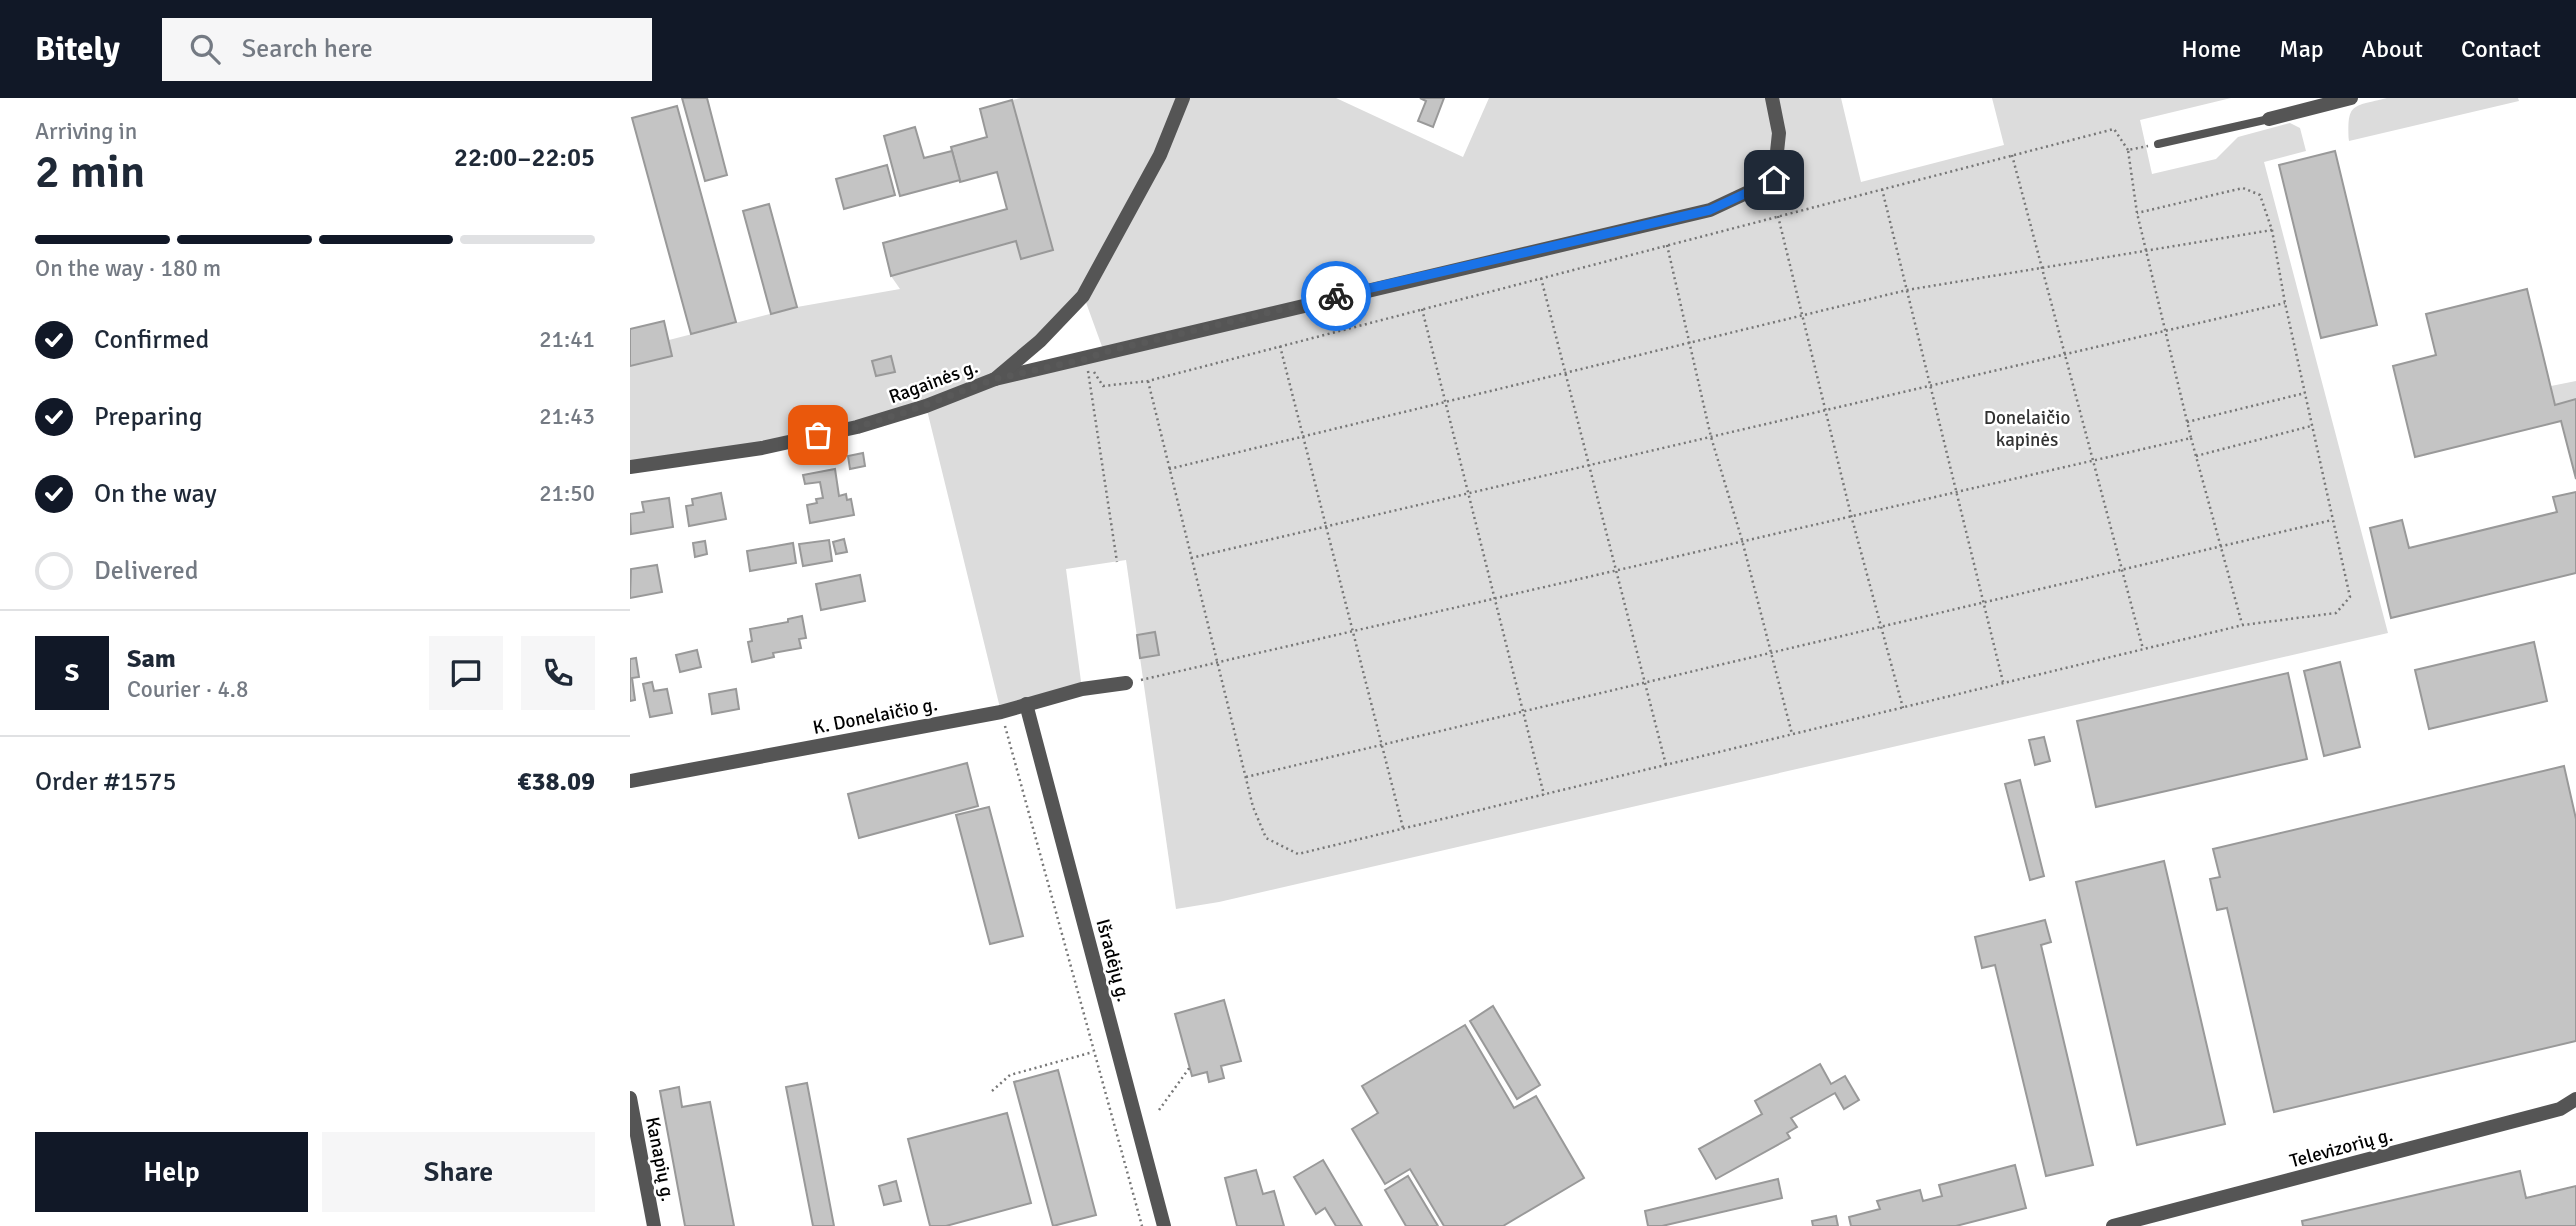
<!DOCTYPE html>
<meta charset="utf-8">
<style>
body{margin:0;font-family:Signika,sans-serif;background:#f6f6f7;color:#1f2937;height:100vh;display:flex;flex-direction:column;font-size:26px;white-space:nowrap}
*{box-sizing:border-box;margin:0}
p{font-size:23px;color:#747a83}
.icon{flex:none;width:38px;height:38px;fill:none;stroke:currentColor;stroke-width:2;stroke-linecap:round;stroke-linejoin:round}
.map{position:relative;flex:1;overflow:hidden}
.side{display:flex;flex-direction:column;background:#fff;width:630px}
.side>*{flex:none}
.pin{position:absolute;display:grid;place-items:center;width:60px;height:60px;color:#fff;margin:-30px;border-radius:14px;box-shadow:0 4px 10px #0006}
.courier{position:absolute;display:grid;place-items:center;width:70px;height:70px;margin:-35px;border:5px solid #1a73e8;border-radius:50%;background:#fff;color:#222;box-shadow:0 2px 9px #0007}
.overview em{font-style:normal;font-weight:600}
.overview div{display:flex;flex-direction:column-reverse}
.overview{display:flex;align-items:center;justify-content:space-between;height:119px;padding:0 35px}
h1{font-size:46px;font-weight:600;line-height:52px}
.bar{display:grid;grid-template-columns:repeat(4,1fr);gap:10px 7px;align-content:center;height:84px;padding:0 35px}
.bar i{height:9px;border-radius:5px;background:#e0e1e3}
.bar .current{background:#111827}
.bar p{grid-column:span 4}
.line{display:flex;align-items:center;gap:18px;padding:0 35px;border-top:2px solid #e0e1e3}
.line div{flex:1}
.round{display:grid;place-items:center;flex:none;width:74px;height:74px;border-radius:0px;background:#f6f6f7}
ol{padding:0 35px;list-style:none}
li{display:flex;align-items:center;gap:21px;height:77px}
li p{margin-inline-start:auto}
li .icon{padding:7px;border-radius:50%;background:#111827;color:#fff;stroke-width:4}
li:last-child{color:#747a83}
li i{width:38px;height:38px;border:4px solid #e0e1e3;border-radius:50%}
.primary-button{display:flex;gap:14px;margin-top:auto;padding:14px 35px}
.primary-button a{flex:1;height:80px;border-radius:0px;background:#111827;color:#fff;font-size:28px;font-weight:600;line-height:80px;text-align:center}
.primary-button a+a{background:#f6f6f7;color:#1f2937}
header{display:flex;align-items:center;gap:42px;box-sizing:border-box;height:98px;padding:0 35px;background:#111827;color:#fff}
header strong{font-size:33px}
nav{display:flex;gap:38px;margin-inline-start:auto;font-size:24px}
.search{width:490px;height:63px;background:#f6f6f7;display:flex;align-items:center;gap:18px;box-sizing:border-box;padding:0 24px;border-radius:0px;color:#747a83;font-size:26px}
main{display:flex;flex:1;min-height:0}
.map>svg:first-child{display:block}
.green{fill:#dcdcdc;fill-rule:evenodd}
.building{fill:#c4c4c4;stroke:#999;stroke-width:2}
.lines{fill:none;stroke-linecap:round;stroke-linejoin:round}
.path{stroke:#777;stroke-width:2.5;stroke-dasharray:2 3.5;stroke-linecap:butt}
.service{stroke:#555;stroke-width:8}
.minor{stroke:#555;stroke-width:14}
.done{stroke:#595959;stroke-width:7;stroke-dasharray:0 12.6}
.route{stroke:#1a73e8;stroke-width:9}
.labels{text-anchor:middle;stroke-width:5;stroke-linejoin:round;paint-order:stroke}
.street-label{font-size:19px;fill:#000;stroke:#fff}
.park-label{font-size:19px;fill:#333;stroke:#fff}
</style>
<header>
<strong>Bitely</strong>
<div class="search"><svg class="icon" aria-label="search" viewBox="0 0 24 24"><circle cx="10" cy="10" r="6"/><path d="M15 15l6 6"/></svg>Search here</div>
<nav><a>Home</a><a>Map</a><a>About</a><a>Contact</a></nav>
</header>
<main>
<section class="side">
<div class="overview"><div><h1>2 min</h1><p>Arriving in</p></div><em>22:00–22:05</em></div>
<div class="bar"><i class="current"></i><i class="current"></i><i class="current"></i><i></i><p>On the way · 180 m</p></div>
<ol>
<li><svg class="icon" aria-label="check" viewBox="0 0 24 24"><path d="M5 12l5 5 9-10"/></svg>Confirmed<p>21:41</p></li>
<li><svg class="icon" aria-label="check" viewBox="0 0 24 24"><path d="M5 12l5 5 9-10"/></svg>Preparing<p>21:43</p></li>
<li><svg class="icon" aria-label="check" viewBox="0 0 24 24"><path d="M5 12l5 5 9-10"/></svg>On the way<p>21:50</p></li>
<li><i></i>Delivered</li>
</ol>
<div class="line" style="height:126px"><b class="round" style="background:#111827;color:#fff">S</b><div><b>Sam</b><p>Courier · 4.8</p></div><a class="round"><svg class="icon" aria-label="chat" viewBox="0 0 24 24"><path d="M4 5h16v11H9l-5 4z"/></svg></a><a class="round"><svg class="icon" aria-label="phone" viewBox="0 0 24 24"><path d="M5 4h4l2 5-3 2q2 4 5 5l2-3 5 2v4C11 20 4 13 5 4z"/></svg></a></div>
<div class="line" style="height:91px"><div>Order #1575</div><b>€38.09</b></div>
<div class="primary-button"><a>Help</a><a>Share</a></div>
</section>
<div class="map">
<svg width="1946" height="1128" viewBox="0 0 1946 1128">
<rect width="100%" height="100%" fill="#fff"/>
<g class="green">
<path d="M391,0h315l127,59 26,-59h352l20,84 143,-37 -12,-47h239l-91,22 12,54 64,-15 22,-22 52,-14 10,5 6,23 -42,11 124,471 -1169,269 -43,7 -50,-349 -60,9 16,120 -81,23 -75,-306 -69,21 -227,40v-101l42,-10 -3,-16 128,-33 103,-18 -9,-13 125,-35 5,18 32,-9 -41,-150zM454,199l20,55 -107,25z"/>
<path d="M1757,0h131l1,3 -170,40c-2,-39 3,-34 38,-43z"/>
<polygon points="1946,283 1946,301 1925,307 1921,288"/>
</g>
<g class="building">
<polygon points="52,0 77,0 97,77 75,83"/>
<polygon points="790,0 814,0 803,29 788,23 796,3"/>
<polygon points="382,2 423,152 391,161 386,143 261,178 253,145 377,111 367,74 330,84 321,49 357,39 350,11"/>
<polygon points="47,8 106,224 61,236 2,20"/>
<polygon points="285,29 294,60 322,53 330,82 270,98 254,38"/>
<polygon points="1705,53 1747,227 1691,240 1649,67"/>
<polygon points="257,67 265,97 214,111 206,81"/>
<polygon points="139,106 167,209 141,216 113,113"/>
<polygon points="1897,191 1925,307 1946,301 1946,381 1931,323 1785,359 1763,268 1806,257 1796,216"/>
<polygon points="34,223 42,258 0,268 0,231"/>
<polygon points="261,258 265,274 246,278 242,263"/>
<polygon points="233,355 235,368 220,371 218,358"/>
<polygon points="205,371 209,398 216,396 217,402 221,401 224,417 180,425 177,407 187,405 186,401 193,400 190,384 175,386 173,377"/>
<polygon points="1946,394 1946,475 1761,520 1740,430 1772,422 1779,450 1927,414 1923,399"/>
<polygon points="91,395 96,421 59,428 56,408 63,407 62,401"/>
<polygon points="39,400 43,429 1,436 0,416 14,414 12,404"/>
<polygon points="214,441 217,454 206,456 203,444"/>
<polygon points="199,442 202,463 173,468 169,446"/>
<polygon points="75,443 77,456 65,459 63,445"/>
<polygon points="163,445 166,465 120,473 117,453"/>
<polygon points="27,467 32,494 0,500 1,471"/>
<polygon points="230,477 235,503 191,512 186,486"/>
<polygon points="172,518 176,540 169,541 171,550 143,555 144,559 122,564 118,544 122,543 120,531 158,524 158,521"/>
<polygon points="525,534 529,557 510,560 507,537"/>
<polygon points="1904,544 1917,603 1799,631 1785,572"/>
<polygon points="67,552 71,569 50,574 46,557"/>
<polygon points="6,560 9,579 2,580 5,602 0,603 0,561"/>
<polygon points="1710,564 1730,649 1694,658 1674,573"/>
<polygon points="1658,575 1677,661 1466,709 1447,623"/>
<polygon points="22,584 24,593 37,591 42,615 20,619 13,586"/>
<polygon points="106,591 109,611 82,616 79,596"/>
<polygon points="1414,639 1420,663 1405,667 1399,642"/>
<polygon points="337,665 348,708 229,740 218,696"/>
<polygon points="1934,668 1946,721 1946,943 1644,1014 1597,810 1587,812 1580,781 1590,779 1583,751"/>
<polygon points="1390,682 1414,778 1400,782 1375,686"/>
<polygon points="359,709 393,838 360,846 326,717"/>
<polygon points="1534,763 1595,1026 1507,1047 1446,784"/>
<polygon points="1415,822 1421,844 1411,847 1463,1067 1416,1078 1365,867 1352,870 1345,839"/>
<polygon points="594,902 611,963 591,968 594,980 579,984 577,974 562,978 545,916"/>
<polygon points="863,908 910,987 887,1001 840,923"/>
<polygon points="835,927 884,1010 906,998 954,1080 873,1128 814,1128 780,1071 755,1086 722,1031 748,1015 732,988"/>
<polygon points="1190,966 1201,986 1215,978 1229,1002 1214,1011 1205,995 1161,1020 1167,1029 1157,1035 1160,1040 1086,1081 1069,1051 1132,1016 1125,1003"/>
<polygon points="428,972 466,1117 423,1128 384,984"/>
<polygon points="177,985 204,1128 183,1128 156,989"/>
<polygon points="49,989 52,1009 80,1004 104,1128 55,1128 30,993"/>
<polygon points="377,1015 401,1105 316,1128 300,1128 278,1041"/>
<polygon points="693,1062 732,1128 706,1128 695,1110 686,1116 664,1079"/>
<polygon points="1385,1067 1396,1110 1326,1128 1221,1128 1219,1119 1250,1111 1247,1103 1290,1092 1293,1103 1312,1098 1309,1087"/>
<polygon points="626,1072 633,1096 644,1093 654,1128 607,1128 595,1080"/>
<polygon points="1890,1073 1896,1100 1946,1088 1946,1128 1673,1128 1672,1123"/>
<polygon points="778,1078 808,1128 776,1128 755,1092"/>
<polygon points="1148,1081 1152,1100 1032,1128 1018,1128 1015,1113"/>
<polygon points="266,1083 271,1103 254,1107 249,1088"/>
<polygon points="1206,1118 1208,1128 1183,1128 1182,1123"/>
</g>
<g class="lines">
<g class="path">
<polyline points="1382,57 1513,551"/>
<polyline points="1252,91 1373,584"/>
<polyline points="1148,118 1221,417 1273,610"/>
<polyline points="1037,147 1081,339 1112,442 1162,636"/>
<polyline points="911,180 1036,667"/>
<polyline points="792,211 914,697"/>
<polyline points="650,248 773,730"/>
<polyline points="458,273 487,464"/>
<polyline points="464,274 473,288 518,283 1484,31 1498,52"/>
<polyline points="518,283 623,709 636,740 668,756 1613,527 1706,515 1720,499 1655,205 1642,132 1630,97 1613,90 1507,115"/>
<polyline points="1557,324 1675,295"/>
<polyline points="1561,340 1612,526"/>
<polyline points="1566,358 1681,328"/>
<polyline points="539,371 1277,192 1642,132"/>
<polyline points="561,460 1655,205"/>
<polyline points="511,582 1561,340 1507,115 1498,52 1518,48"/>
<polyline points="375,628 512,1128"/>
<polyline points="616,679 1702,422"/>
<polyline points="362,993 380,977 463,954"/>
<polyline points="529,1012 560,969"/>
</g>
<polyline class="service" points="1528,46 1639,21"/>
<g class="minor">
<polyline points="1639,21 1721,0"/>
<polyline points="365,281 1080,112 1144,82 1149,35 1142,0"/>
<polyline points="0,369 132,350 227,329 296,308 365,281 410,243 453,198 530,57 553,0"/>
<polyline points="396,606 534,1128"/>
<polyline points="0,683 371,614 452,591 496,585"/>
<polyline points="0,1000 24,1128"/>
<polyline points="1483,1128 1930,1011 1946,1001"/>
</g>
</g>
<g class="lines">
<polyline class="done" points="188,337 227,329 273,315 365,281 456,261 475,254 706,198"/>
<polyline class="route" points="706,198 1080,112 1144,82"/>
</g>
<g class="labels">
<g class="street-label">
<text transform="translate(303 283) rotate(-20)" y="7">Ragainės g.</text>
<text transform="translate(245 617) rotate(-11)" y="7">K. Donelaičio g.</text>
<text transform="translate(484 862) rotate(75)" y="7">Išradėjų g.</text>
<text transform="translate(1711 1049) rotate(-15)" y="7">Televizorių g.</text>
<text transform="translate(31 1061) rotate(79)" y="7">Kanapių g.</text>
</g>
<g class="park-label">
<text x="1397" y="326">Donelaičio<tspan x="1397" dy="22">kapinės</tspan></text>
</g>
</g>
</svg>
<div class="pin" style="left:188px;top:337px;background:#ea580c"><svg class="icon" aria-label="bag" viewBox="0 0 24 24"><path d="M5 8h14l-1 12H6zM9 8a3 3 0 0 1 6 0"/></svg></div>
<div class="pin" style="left:1144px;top:82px;background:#1f2937"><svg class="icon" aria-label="home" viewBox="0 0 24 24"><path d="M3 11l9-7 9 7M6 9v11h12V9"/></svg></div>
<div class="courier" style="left:706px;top:198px"><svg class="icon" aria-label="bike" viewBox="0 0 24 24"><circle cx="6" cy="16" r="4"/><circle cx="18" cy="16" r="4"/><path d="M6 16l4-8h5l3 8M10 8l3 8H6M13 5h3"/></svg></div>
</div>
</main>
